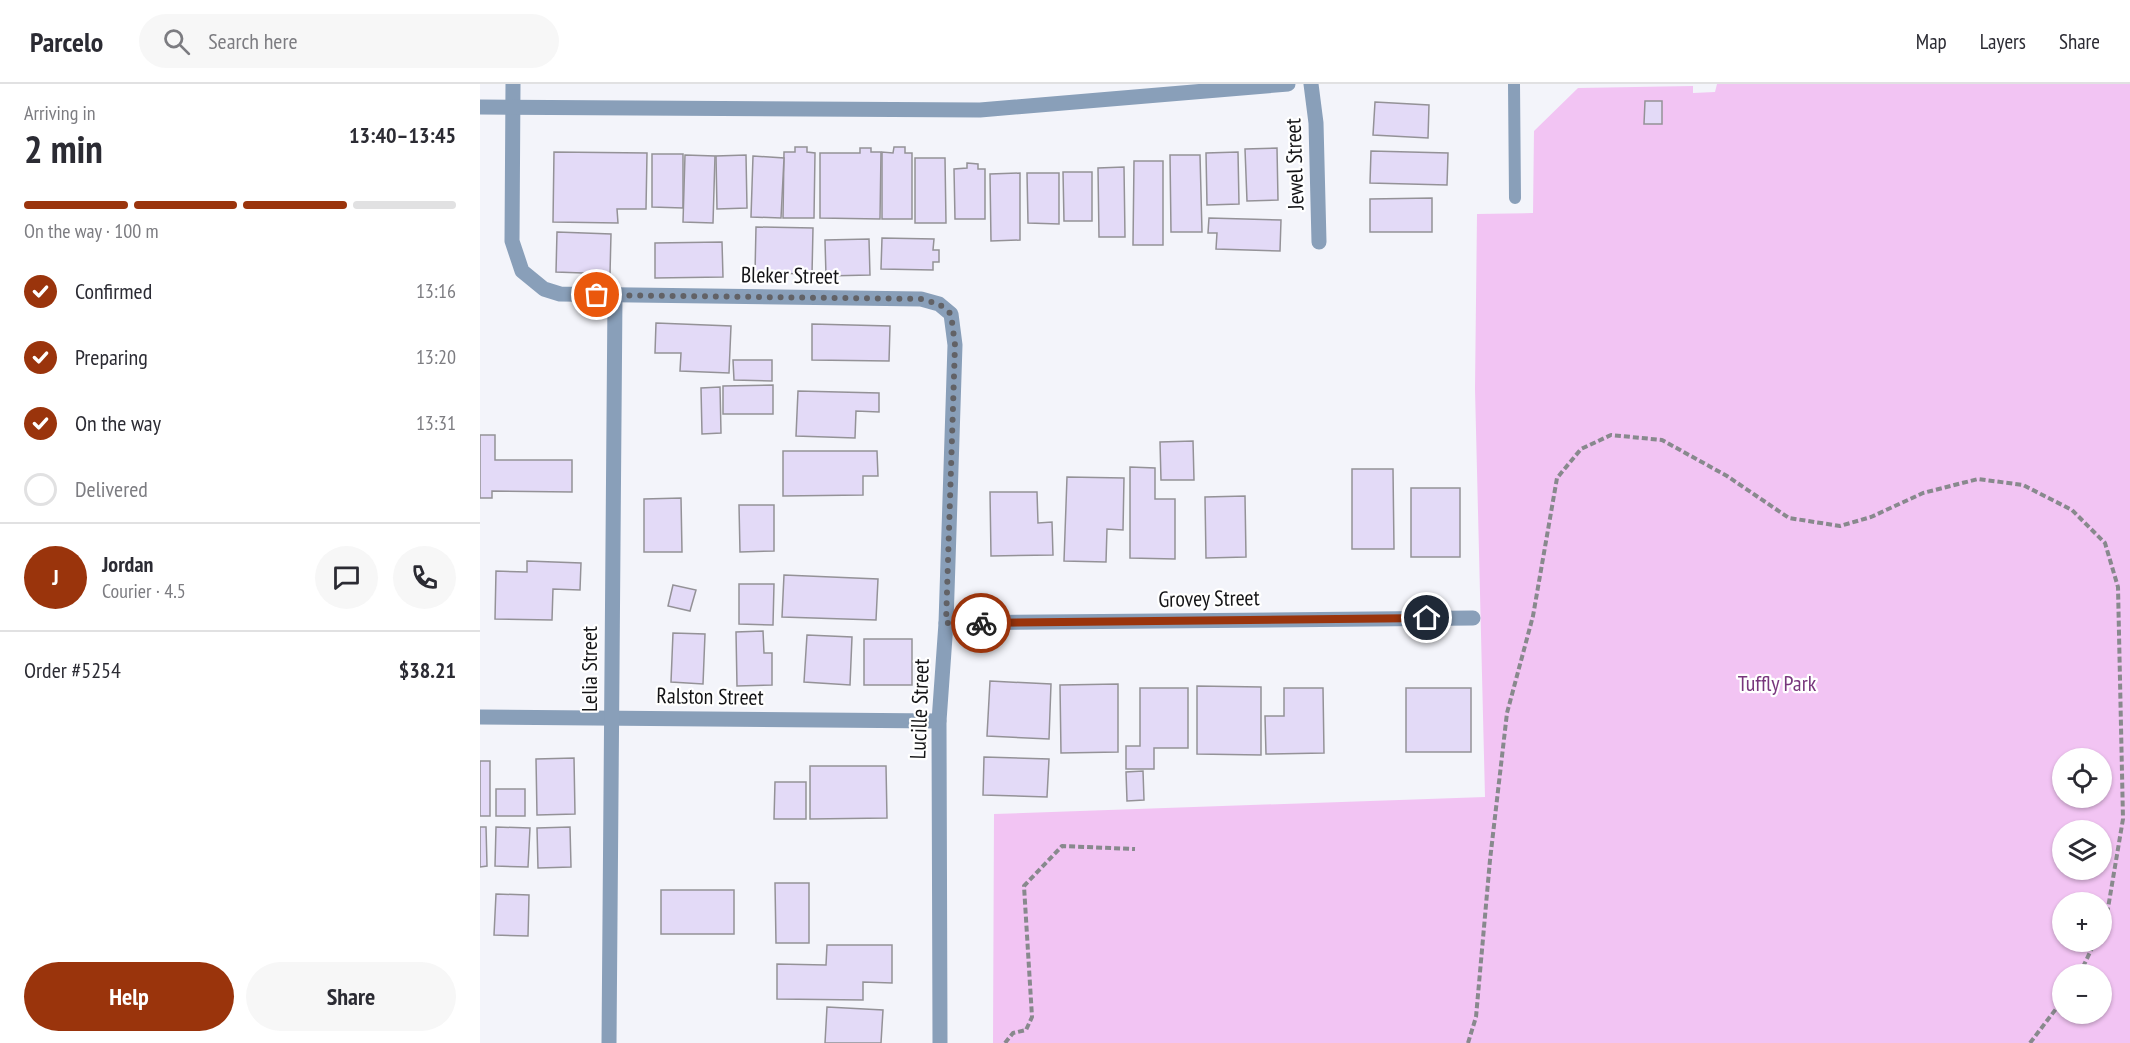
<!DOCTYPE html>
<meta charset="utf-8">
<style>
body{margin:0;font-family:"PT Sans Narrow",sans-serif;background:#f7f7f7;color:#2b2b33;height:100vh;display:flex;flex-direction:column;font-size:22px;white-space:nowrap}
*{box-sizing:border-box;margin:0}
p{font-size:20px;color:#7c7c81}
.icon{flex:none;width:33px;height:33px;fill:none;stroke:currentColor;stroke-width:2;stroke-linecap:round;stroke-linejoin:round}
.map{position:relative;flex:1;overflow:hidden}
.panel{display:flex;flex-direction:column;background:#fff;width:480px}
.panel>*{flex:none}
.controls{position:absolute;left:1572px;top:664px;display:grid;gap:12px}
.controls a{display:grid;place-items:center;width:60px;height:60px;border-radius:50%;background:#fff;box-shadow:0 2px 4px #0004;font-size:30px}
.pin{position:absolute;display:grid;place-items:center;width:51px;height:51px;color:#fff;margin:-26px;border:3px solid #fff;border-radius:50%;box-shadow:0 2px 6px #0007}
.courier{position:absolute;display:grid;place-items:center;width:60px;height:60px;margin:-30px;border:4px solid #9a340c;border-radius:50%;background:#fff;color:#222;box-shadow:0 2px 8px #0007}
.head em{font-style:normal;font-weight:700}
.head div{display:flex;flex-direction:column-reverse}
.head{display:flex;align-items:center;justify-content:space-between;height:102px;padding:0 24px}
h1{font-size:39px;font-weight:700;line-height:45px}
.bar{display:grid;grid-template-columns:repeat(4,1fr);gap:9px 6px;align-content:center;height:72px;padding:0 24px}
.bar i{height:8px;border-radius:4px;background:#e1e1e2}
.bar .on{background:#9a340c}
.bar p{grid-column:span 4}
.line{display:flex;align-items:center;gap:15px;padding:0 24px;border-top:2px solid #e1e1e2}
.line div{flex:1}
.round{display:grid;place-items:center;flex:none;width:63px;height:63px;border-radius:32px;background:#f7f7f7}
ol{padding:0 24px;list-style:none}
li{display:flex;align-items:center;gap:18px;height:66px}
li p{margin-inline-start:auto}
li .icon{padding:6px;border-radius:50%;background:#9a340c;color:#fff;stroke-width:4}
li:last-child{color:#7c7c81}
li i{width:33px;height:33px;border:3px solid #e1e1e2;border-radius:50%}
.action{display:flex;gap:12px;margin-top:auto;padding:12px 24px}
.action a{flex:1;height:69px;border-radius:36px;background:#9a340c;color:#fff;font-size:24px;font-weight:700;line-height:69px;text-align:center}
.action a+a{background:#f7f7f7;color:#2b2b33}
header{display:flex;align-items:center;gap:36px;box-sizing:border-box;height:84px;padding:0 30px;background:#fff;border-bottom:2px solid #e1e1e2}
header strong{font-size:28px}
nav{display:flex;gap:33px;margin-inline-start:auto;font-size:21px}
.search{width:420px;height:54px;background:#f7f7f7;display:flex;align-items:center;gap:15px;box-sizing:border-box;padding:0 21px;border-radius:33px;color:#7c7c81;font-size:22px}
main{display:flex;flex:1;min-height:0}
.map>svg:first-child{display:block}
.green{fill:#f2c4f3;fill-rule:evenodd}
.building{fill:#e3daf7;stroke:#949297;stroke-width:1.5}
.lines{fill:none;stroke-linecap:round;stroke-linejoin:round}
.path{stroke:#88898d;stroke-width:4;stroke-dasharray:6 3;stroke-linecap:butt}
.service{stroke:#899fb9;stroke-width:12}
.minor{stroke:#899fb9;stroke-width:15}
.done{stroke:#626266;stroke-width:6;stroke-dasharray:0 10.8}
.route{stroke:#9a340c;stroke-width:8}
.labels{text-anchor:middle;stroke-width:4.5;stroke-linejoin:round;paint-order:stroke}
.street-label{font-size:22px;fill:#141416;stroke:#fff}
.park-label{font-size:22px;fill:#78367c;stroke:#fff}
</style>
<header>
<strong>Parcelo</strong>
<div class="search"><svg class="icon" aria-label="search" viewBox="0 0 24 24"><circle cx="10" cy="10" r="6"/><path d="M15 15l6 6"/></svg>Search here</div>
<nav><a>Map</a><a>Layers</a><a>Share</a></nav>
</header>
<main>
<section class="panel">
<div class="head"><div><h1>2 min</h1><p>Arriving in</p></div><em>13:40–13:45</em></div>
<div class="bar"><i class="on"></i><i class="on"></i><i class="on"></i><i></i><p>On the way · 100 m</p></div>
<ol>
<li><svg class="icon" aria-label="check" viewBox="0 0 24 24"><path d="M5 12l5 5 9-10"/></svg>Confirmed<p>13:16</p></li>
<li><svg class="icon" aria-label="check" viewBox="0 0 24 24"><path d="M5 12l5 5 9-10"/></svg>Preparing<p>13:20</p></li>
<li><svg class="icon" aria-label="check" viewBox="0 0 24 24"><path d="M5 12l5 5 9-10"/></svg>On the way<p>13:31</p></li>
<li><i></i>Delivered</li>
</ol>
<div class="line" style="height:108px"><b class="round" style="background:#9a340c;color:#fff">J</b><div><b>Jordan</b><p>Courier · 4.5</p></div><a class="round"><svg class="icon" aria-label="chat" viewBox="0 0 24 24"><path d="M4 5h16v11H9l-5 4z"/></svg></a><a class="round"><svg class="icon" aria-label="phone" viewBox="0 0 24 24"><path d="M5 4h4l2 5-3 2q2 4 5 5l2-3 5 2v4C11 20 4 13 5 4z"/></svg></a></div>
<div class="line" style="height:78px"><div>Order #5254</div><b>$38.21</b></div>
<div class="action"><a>Help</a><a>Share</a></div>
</section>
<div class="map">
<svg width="1650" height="959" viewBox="0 0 1650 959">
<rect width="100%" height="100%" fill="#f3f4fa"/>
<path class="green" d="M1237,0h413v959h-1137l1,-229 491,-17 -10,-408 2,-175 56,-1 1,-82 44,-43 115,-2v7l22,-1zM1582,675h40v39h-40zM1582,747h40v39h-40zM1582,819h40v39h-40zM1582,891h40v39h-40z"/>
<g class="building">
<polygon points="1165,17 1182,17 1182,40 1164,40"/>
<polygon points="895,18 949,21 948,54 893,51"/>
<polygon points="315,63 327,63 327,68 335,69 334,134 303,134 304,68 315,68"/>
<polygon points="414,63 425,63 425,69 432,69 432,135 402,135 402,68 413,69"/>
<polygon points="380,64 391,64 391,68 401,68 400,135 340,134 340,69 380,69"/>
<polygon points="797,64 798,116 767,117 765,65"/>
<polygon points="891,67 968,69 967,101 890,99"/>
<polygon points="74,68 167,69 166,125 137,125 138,139 73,138"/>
<polygon points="758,68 759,120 727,121 726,69"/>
<polygon points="172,70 203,70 203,124 172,123"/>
<polygon points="205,71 235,72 233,139 203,138"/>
<polygon points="266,71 267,124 237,125 236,72"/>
<polygon points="690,71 720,71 722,148 691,148"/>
<polygon points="273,72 304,74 301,134 271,133"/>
<polygon points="435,74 465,74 466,139 435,139"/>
<polygon points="654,77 683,77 683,161 653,161"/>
<polygon points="487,79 498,80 498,85 505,85 505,135 475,135 474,85 487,84"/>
<polygon points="644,83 645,153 619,153 618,84"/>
<polygon points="583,88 612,88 612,137 584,137"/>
<polygon points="540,89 540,156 511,157 510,90"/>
<polygon points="547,89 579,89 579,140 548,139"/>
<polygon points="952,114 952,148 890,148 890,115"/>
<polygon points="729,134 801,136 800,167 736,165 737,149 728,149"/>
<polygon points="276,143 333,144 332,190 275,189"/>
<polygon points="77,148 131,150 130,190 76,188"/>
<polygon points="402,154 454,155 453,166 459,166 459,178 453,178 453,186 401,185"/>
<polygon points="389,155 390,191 346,192 345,156"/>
<polygon points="242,158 243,193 175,194 175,159"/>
<polygon points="176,239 251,242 249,289 200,287 201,269 175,269"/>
<polygon points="332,240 410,242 409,277 332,276"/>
<polygon points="253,276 292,276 292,297 254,296"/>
<polygon points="293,301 293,330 243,330 243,302"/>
<polygon points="240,303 241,349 222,350 221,304"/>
<polygon points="318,307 399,309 399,328 376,327 375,354 316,352"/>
<polygon points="0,351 15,351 15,376 92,376 92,408 12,407 12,414 0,414"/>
<polygon points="713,357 714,396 681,396 680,358"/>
<polygon points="303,367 397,367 398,392 383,392 383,411 303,412"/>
<polygon points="650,383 675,384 675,415 695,415 695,475 650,474"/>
<polygon points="872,385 913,385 914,465 872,465"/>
<polygon points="587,393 644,394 643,446 627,445 626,478 584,477"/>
<rect x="931" y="404" width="49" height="69"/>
<polygon points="510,408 557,408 558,439 572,438 573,471 511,472"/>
<polygon points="765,412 766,473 726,474 725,413"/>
<polygon points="201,414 202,468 164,468 164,415"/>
<polygon points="259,421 294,421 294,467 260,468"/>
<polygon points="47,477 101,479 100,506 73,505 72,536 15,535 16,487 47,488"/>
<polygon points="304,491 398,495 396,536 302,533"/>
<polygon points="259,500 294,500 293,541 259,540"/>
<polygon points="193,501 216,506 210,527 188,522"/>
<polygon points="283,547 284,569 292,569 292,601 257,602 256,548"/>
<polygon points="193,549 225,550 223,600 191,598"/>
<polygon points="327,551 372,553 370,601 324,598"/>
<rect x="384" y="555" width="48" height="46"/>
<polygon points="510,597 571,600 569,655 507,652"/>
<polygon points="638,600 638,668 581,669 580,601"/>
<polygon points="717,602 781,603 781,671 717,670"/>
<polygon points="660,604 708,604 708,664 674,664 674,685 646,685 646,662 660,662"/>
<polygon points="804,604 843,604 844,669 786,670 785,632 804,632"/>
<rect x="926" y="604" width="65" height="64"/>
<polygon points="504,673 569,675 567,713 503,711"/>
<polygon points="94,674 95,730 57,731 56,675"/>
<rect x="0" y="677" width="10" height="55"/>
<polygon points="330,682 406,682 407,734 330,735"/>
<polygon points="663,687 664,716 647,717 646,688"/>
<polygon points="295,698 326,698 326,735 294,735"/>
<rect x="16" y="705" width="29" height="27"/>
<polygon points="0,743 6,743 7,782 0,783"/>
<polygon points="16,743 50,744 48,783 15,782"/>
<polygon points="90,743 91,783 58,784 57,744"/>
<polygon points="295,799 329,799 329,859 296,859"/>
<rect x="181" y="806" width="73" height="44"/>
<polygon points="16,810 49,811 48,852 14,851"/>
<polygon points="347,861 412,861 412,899 383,898 383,916 297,915 297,880 346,881"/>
<polygon points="347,923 403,926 401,959 345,959"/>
</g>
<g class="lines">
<g class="path">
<polyline points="1599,891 1615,858"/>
<polyline points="525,959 533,949 546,946 552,933 544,802 582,762 655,765"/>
<polyline points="988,959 996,933 1010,776 1027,629 1053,532 1077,394 1101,365 1131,351 1182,356 1247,392 1309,434 1360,442 1391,433 1443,409 1498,395 1543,401 1592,426 1625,459 1638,503 1643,735 1626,836 1622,846"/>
<polyline points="1550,959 1582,917"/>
</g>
<polyline class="service" points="1034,0 1035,114"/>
<g class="minor">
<polyline points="33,0 32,157 42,187 64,205 80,210 441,215 459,220 471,230 475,261 466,539 459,637 460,959"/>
<polyline points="831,0 836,39 839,158"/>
<polyline points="0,23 500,26 808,0"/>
<polyline points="466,539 993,534"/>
<polyline points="0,633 459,637"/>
<polyline points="129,959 135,211"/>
</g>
</g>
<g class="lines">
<polyline class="done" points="117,211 441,215 459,220 471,230 475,261 466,539 501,539"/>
<polyline class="route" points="501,539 947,534"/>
</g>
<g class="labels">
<g class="street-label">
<text transform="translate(814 80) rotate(-92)" y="8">Jewel Street</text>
<text transform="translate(310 191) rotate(1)" y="8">Bleker Street</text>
<text transform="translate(729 514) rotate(-1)" y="8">Grovey Street</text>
<text transform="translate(109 585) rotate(-90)" y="8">Lelia Street</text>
<text transform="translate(230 612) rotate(1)" y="8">Ralston Street</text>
<text transform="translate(439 625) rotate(-88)" y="8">Lucille Street</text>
</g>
<g class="park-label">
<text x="1297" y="607">Tuffly Park</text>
</g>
</g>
</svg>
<div class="controls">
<a><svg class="icon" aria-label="locate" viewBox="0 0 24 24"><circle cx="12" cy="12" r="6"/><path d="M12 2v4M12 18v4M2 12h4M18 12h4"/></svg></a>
<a><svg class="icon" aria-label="layers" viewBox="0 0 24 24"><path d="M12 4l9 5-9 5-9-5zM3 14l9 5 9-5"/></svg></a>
<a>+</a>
<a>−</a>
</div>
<div class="pin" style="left:117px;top:211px;background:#ea580c"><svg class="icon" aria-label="bag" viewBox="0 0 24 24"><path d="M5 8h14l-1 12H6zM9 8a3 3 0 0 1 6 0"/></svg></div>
<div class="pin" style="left:947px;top:534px;background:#1f2937"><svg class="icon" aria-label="home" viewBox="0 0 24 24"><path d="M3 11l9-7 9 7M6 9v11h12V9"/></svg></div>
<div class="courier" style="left:501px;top:539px"><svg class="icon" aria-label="bike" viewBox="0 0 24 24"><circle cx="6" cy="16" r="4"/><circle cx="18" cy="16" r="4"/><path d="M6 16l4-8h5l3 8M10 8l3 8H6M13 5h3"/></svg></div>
</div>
</main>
